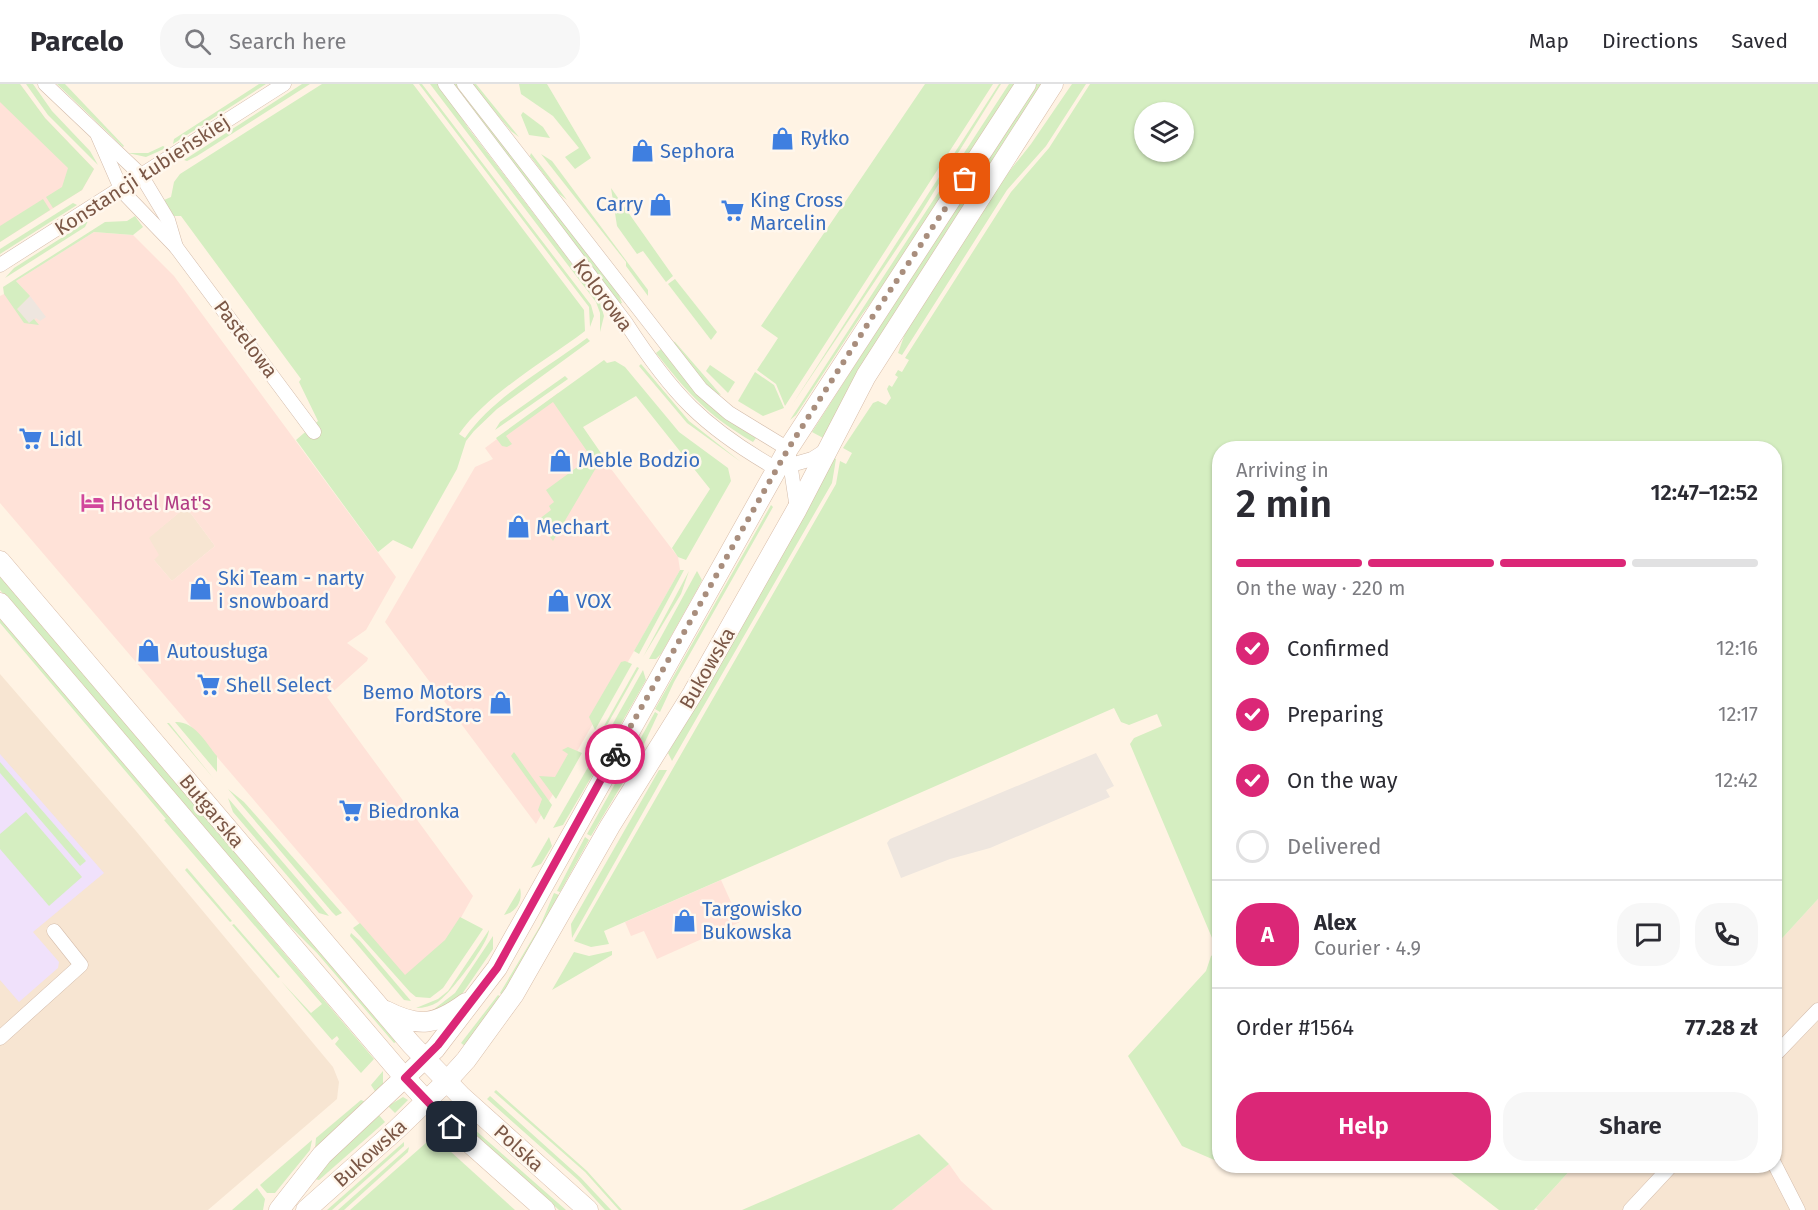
<!DOCTYPE html>
<meta charset="utf-8">
<style>
body{margin:0;font-family:"Fira Sans",sans-serif;background:#f7f7f7;color:#2b2b33;height:100vh;display:flex;flex-direction:column;font-size:22px;white-space:nowrap}
*{box-sizing:border-box;margin:0}
p{font-size:20px;color:#7c7c81}
.icon{flex:none;width:33px;height:33px;fill:none;stroke:currentColor;stroke-width:2;stroke-linecap:round;stroke-linejoin:round}
.map{position:relative;flex:1;overflow:hidden}
.drawer{position:absolute;left:1212px;top:357px;width:570px;height:732px;display:flex;flex-direction:column;background:#fff;border-radius:24px;box-shadow:0 2px 4px #0004}
.drawer>*{flex:none}
.tools{position:absolute;left:1134px;top:18px;display:grid;gap:12px}
.tools a{display:grid;place-items:center;width:60px;height:60px;border-radius:50%;background:#fff;box-shadow:0 2px 4px #0004;font-size:30px}
.pin{position:absolute;display:grid;place-items:center;width:51px;height:51px;color:#fff;margin:-26px;border-radius:12px;box-shadow:0 3px 9px #0006}
.courier{position:absolute;display:grid;place-items:center;width:60px;height:60px;margin:-30px;border:4px solid #db2777;border-radius:50%;background:#fff;color:#222;box-shadow:0 2px 8px #0007}
.overview em{font-style:normal;font-weight:600}
.overview div{display:flex;flex-direction:column-reverse}
.overview{display:flex;align-items:center;justify-content:space-between;height:102px;padding:0 24px}
h1{font-size:39px;font-weight:600;line-height:45px}
.bar{display:grid;grid-template-columns:repeat(4,1fr);gap:9px 6px;align-content:center;height:72px;padding:0 24px}
.bar i{height:8px;border-radius:4px;background:#e1e1e2}
.bar .selected{background:#db2777}
.bar p{grid-column:span 4}
.line{display:flex;align-items:center;gap:15px;padding:0 24px;border-top:2px solid #e1e1e2}
.line div{flex:1}
.round{display:grid;place-items:center;flex:none;width:63px;height:63px;border-radius:24px;background:#f7f7f7}
ol{padding:0 24px;list-style:none}
li{display:flex;align-items:center;gap:18px;height:66px}
li p{margin-inline-start:auto}
li .icon{padding:6px;border-radius:50%;background:#db2777;color:#fff;stroke-width:4}
li:last-child{color:#7c7c81}
li i{width:33px;height:33px;border:3px solid #e1e1e2;border-radius:50%}
.button{display:flex;gap:12px;margin-top:auto;padding:12px 24px}
.button a{flex:1;height:69px;border-radius:24px;background:#db2777;color:#fff;font-size:24px;font-weight:600;line-height:69px;text-align:center}
.button a+a{background:#f7f7f7;color:#2b2b33}
header{display:flex;align-items:center;gap:36px;box-sizing:border-box;height:84px;padding:0 30px;background:#fff;border-bottom:2px solid #e1e1e2}
header strong{font-size:28px}
nav{display:flex;gap:33px;margin-inline-start:auto;font-size:21px}
.search{width:420px;height:54px;background:#f7f7f7;display:flex;align-items:center;gap:15px;box-sizing:border-box;padding:0 21px;border-radius:24px;color:#7c7c81;font-size:22px}
.map>svg:first-child{display:block}
.residential{fill:#f7e5d2}
.commercial{fill:#ffe2d8;fill-rule:evenodd}
.industrial{fill:#eee6df}
.education{fill:#f0e1fb}
.green{fill:#d5eec1;fill-rule:evenodd}
.lines{fill:none;stroke-linecap:round;stroke-linejoin:round}
.street-casing{stroke:#d4bcab;stroke-width:15}
.secondary-casing{stroke:#d8bca8;stroke-width:21}
.street{stroke:#fff;stroke-width:14}
.secondary{stroke:#fff;stroke-width:20}
.done{stroke:#a98e7d;stroke-width:6;stroke-dasharray:0 10.8}
.route{stroke:#db2777;stroke-width:8}
.labels{text-anchor:middle;stroke-width:5;stroke-linejoin:round;paint-order:stroke}
.shop-label{font-size:20px;fill:#366cbe;stroke:#fff7ed;text-anchor:start}
.street-label{font-size:20px;fill:#7b5746;stroke:#fff7ed}
.hotel-label{font-size:20px;fill:#b23c85;stroke:#fff7ed;text-anchor:start}
</style>
<header>
<strong>Parcelo</strong>
<div class="search"><svg class="icon" aria-label="search" viewBox="0 0 24 24"><circle cx="10" cy="10" r="6"/><path d="M15 15l6 6"/></svg>Search here</div>
<nav><a>Map</a><a>Directions</a><a>Saved</a></nav>
</header>
<div class="map">
<svg width="1818" height="1126" viewBox="0 0 1818 1126">
<rect width="100%" height="100%" fill="#fff3e4"/>
<g class="residential">
<polygon points="186,423 215,462 172,497 154,476 148,454"/>
<polygon points="0,590 136,747 333,983 339,998 337,1015 208,1126 0,1126"/>
<polygon points="1818,815 1818,1126 1538,1126 1536,1124 1574,1082 1774,1082 1775,862"/>
</g>
<g class="commercial">
<polygon points="0,0 20,0 45,34 94,85 82,106 0,158"/>
<path d="M94,148l39,3 41,41 222,301 -30,53 -19,13 21,15 -1,3 -40,36 146,199 -49,88 -12,1 -412,-482v-207l4,-2 22,-2 -10,-11zM186,423l29,39 -43,35 -18,-21 5,-5 -10,-17z"/>
<polygon points="558,309 602,373 678,473 680,486 536,740 385,538 475,383 493,375 485,364"/>
<polygon points="721,796 740,838 657,875 644,847 631,852 625,838"/>
<polygon points="949,1080 961,1097 993,1126 892,1126"/>
</g>
<g class="industrial">
<polygon points="30,212 46,233 40,237 36,234 30,240 17,225"/>
<polygon points="1096,669 1114,702 1106,706 1110,713 990,764 950,775 901,794 887,759 890,755"/>
</g>
<polygon class="education" points="0,670 104,789 33,848 59,878 58,884 19,918 0,896"/>
<g class="green">
<polygon points="0,0 20,0 45,34 94,85 82,106 53,124 46,113 62,103 68,84 0,18"/>
<polygon points="26,0 33,0 52,27 90,67 98,81 48,31"/>
<polygon points="57,0 65,0 124,62 123,63"/>
<polygon points="259,0 266,0 173,60 174,55"/>
<polygon points="302,0 310,0 197,72 187,77 184,76"/>
<path d="M322,0h91l171,226 1,21c-41,31 -97,62 -126,103l6,4c29,-42 81,-69 122,-100l3,3 -93,68 -23,22 -8,10 -9,28 -45,80 -19,-9 -15,12 -82,-112 22,-19 -19,-39 2,-3 -120,-163h-7l-10,-16 7,-3 3,-15 6,-8z"/>
<polygon points="419,0 422,0 591,221 594,232 590,243 589,223"/>
<polygon points="430,0 439,0 469,45 599,215 604,232 600,248 600,229 596,218"/>
<polygon points="451,0 459,0 619,211 622,219 619,220"/>
<polygon points="471,0 476,0 519,53 511,47"/>
<polygon points="519,0 547,0 591,74 575,85 565,73 579,64 553,32 521,10"/>
<polygon points="925,0 993,0 785,322 776,300 757,286 778,254 761,242"/>
<polygon points="999,0 1001,0 920,130 792,321"/>
<polygon points="1009,0 1017,0 905,174 863,229 796,331 790,336"/>
<polygon points="1035,0 1045,0 825,355 812,348"/>
<polygon points="1072,0 1086,0 1046,62 1007,106 902,271 898,269 907,244 1004,94 1031,60"/>
<path d="M1090,0h728v815l-43,47 -1,-498h-554l-1,714 -37,-16 -54,-90 78,-85 5,-15 7,-4 -88,-208 4,-6 28,-12 -5,-12 -28,11 -8,-3 -7,-14 -510,223 5,13 -18,3 -17,-6 262,-457 4,-23 6,3 6,-11 -9,-5 30,-45 5,-2 8,4 5,-7 -4,-9 2,-4 3,2 6,-10 -3,-2 3,-5 4,2 7,-12 -4,-2 106,-166 38,-44zM1144,28h40v40h-40z"/>
<polygon points="523,28 543,43 550,54 529,51 521,31"/>
<polygon points="163,62 166,64 146,73 128,69 148,69"/>
<polygon points="531,69 567,116 558,109 530,72"/>
<polygon points="541,70 552,77 648,206 648,212 626,182 626,178"/>
<polygon points="611,104 673,192 666,198 643,167 637,170 617,142"/>
<polygon points="43,115 50,126 0,158 0,142"/>
<polygon points="73,119 77,121 0,170 0,165"/>
<polygon points="135,132 143,143 133,151 94,148 16,197 30,212 17,225 29,239 34,235 39,241 24,239 4,210 3,203 105,138 127,137"/>
<polygon points="88,137 85,143 5,194 14,184"/>
<polygon points="675,195 717,248 711,256 668,200"/>
<path d="M671,257l4,1 46,53c-16,-3 -39,-40 -50,-54z"/>
<path d="M661,265c29,38 52,63 95,89l-3,4c-45,-26 -65,-49 -97,-89z"/>
<polygon points="604,276 607,279 615,277 625,283 679,348 728,384 731,397 686,476 678,473 672,464 710,405 636,312 583,343 603,372 553,457 538,436 551,426 549,422 554,418 546,406 591,373 553,318 506,352 512,360 507,363 502,362 496,354"/>
<polygon points="641,280 689,337 741,378 687,339 639,282"/>
<polygon points="710,281 735,298 728,309 706,287"/>
<polygon points="755,288 774,301 784,324 763,332 738,317"/>
<polygon points="565,292 568,295 495,346 500,338"/>
<polygon points="833,373 836,375 832,399 672,677 668,669 795,444"/>
<polygon points="771,421 773,423 674,598 660,628 655,625"/>
<polygon points="680,486 684,486 639,570 634,567"/>
<polygon points="689,487 681,510 643,573"/>
<polygon points="697,487 702,496 698,504 661,570 656,575 649,575"/>
<polygon points="0,492 396,958 394,959 317,869 258,810 0,506"/>
<polygon points="0,534 374,975 361,989 335,960 339,955 337,952 332,956 281,897 311,929 322,920 164,736 166,735 0,539"/>
<polygon points="625,577 632,580 595,646 589,633 621,578"/>
<polygon points="637,583 639,584 602,650 600,649"/>
<polygon points="643,586 646,596 617,647 606,652"/>
<polygon points="655,628 658,630 638,673 632,670"/>
<path d="M175,638c20,-1 30,20 42,34v16z"/>
<polygon points="167,639 169,639 214,695"/>
<polygon points="568,663 582,669 556,715 539,692 555,693 568,670 562,666"/>
<polygon points="514,668 552,721 544,736 538,726 542,715 511,672"/>
<polygon points="630,673 636,677 591,752 587,750"/>
<polygon points="0,678 86,777 80,782 0,689"/>
<polygon points="591,678 593,690 563,741 553,744"/>
<polygon points="659,686 667,686 572,854 571,840"/>
<polygon points="228,705 244,718 342,829 336,832 332,828"/>
<polygon points="228,714 329,832 319,829 233,728"/>
<polygon points="26,728 82,793 49,822 0,765 0,750"/>
<polygon points="549,753 552,762 541,780 531,784"/>
<polygon points="585,753 589,756 560,808 557,807"/>
<polygon points="187,784 232,837 230,838 185,786"/>
<path d="M520,804c3,12 -3,24 -16,27z"/>
<polygon points="554,809 559,811 502,911 500,909 540,842"/>
<polygon points="460,833 483,845 443,904 430,914 416,913 410,908 353,844 360,839 405,891 445,856"/>
<polygon points="234,840 280,893 278,894 232,841"/>
<path d="M489,846c0,13 -38,63 -51,72 -7,4 -14,6 -22,6l22,-9 10,-8z"/>
<polygon points="351,849 360,857 411,917 404,916 350,852"/>
<polygon points="493,852 493,865 460,913 450,924 429,929 455,909"/>
<polygon points="612,867 612,871 552,906 574,868 589,872"/>
<polygon points="498,911 501,913 465,962 461,959"/>
<polygon points="383,987 383,1001 378,1012 371,1001"/>
<polygon points="496,1006 587,1087 622,1126 619,1126 585,1088 494,1008"/>
<polygon points="490,1012 581,1094 611,1126 605,1126 578,1096 487,1015"/>
<polygon points="403,1013 408,1016 395,1029 388,1022"/>
<polygon points="361,1016 368,1019 315,1065 316,1054"/>
<polygon points="378,1030 385,1038 319,1096 314,1095 313,1090"/>
<polygon points="466,1038 566,1126 559,1126 464,1041"/>
<polygon points="919,1050 949,1080 892,1126 742,1126"/>
<polygon points="312,1056 310,1066 275,1109 267,1109 260,1101"/>
<polygon points="404,1058 404,1062 332,1126 327,1126"/>
<polygon points="427,1058 450,1067 515,1126 350,1126"/>
<polygon points="409,1063 408,1068 344,1126 338,1126"/>
<polygon points="1442,1082 1574,1082 1534,1126 1499,1126"/>
<polygon points="257,1104 265,1115 263,1126 232,1126"/>
</g>
<g class="lines">
<defs>
<g id="street">
<polyline points="45,0 141,91 168,136 176,163"/>
<path d="M445,0l181,239c46,71 77,104 151,146l35,-10 16,-10"/>
<polyline points="464,0 701,305 729,329 788,365 797,425"/>
<polyline points="98,52 122,107 176,163 314,348"/>
<polyline points="0,181 284,0"/>
<polyline points="0,954 81,881 54,847"/>
<polyline points="1774,972 1818,926"/>
<polyline points="1774,1079 1798,1126"/>
<polyline points="1630,1126 1671,1082"/>
</g>
<g id="secondary">
<polyline points="0,477 411,960 461,1012 588,1126"/>
<polyline points="0,519 398,986 446,1038 545,1126"/>
<path d="M386,927c33,17 50,14 80,-8"/>
<polyline points="279,1126 322,1071 435,965 497,884 788,365 1026,0"/>
<polyline points="306,1126 397,1045 447,997 466,976 514,910 610,742 693,609 797,425 866,292 1053,0"/>
</g>
</defs>
<use href="#street" class="street-casing"/>
<use href="#secondary" class="secondary-casing"/>
<use href="#street" class="street"/>
<use href="#secondary" class="secondary"/>
</g>
<g class="lines">
<polyline class="done" points="615,670 788,365 871,235 965,95"/>
<polyline class="route" points="452,1043 405,994 438,961 497,884 615,670"/>
</g>
<defs>
<symbol id="shop-bare" viewBox="-9 -9 18 18"><path d="M-5-2.5h2.3a2.7 3.5 0 0 1 5.4 0H5L5.5 6h-11ZM-1.5-2.5h3a1.5 2.3 0 0 0-3 0Z" fill="#3f7fe0" stroke="#fff7ed" stroke-width="2.5" paint-order="stroke"/></symbol>
<symbol id="supermarket-bare" viewBox="-9 -9 18 18"><path d="M-6-5.5h2.5l.6 2H6L4.5 2H-2.5L-4.4-4H-6ZM-1.5 3.2a1.3 1.3 0 1 0 .1 0ZM3 3.2a1.3 1.3 0 1 0 .1 0Z" fill="#3f7fe0" stroke="#fff7ed" stroke-width="2.5" paint-order="stroke"/></symbol>
<symbol id="hotel-bare" viewBox="-9 -9 18 18"><path d="M-6-4.5h1.5V1H6V5H4.5V3h-9V5H-6ZM-4 0a1.8 1.8 0 1 1 3.6 0ZM.5 0V-2.5h3Q6-2.5 6 0Z" fill="#d1479c" stroke="#fff7ed" stroke-width="2.5" paint-order="stroke"/></symbol>
</defs>
<g fill-rule="evenodd">
<use href="#shop-bare" x="766" y="38" width="33" height="33"/>
<use href="#shop-bare" x="626" y="50" width="33" height="33"/>
<use href="#shop-bare" x="644" y="104" width="33" height="33"/>
<use href="#supermarket-bare" x="716" y="110" width="33" height="33"/>
<use href="#supermarket-bare" x="14" y="338" width="33" height="33"/>
<use href="#shop-bare" x="544" y="360" width="33" height="33"/>
<use href="#hotel-bare" x="76" y="402" width="33" height="33"/>
<use href="#shop-bare" x="502" y="426" width="33" height="33"/>
<use href="#shop-bare" x="184" y="488" width="33" height="33"/>
<use href="#shop-bare" x="542" y="500" width="33" height="33"/>
<use href="#shop-bare" x="132" y="550" width="33" height="33"/>
<use href="#supermarket-bare" x="192" y="584" width="33" height="33"/>
<use href="#shop-bare" x="484" y="602" width="33" height="33"/>
<use href="#supermarket-bare" x="334" y="710" width="33" height="33"/>
<use href="#shop-bare" x="668" y="820" width="33" height="33"/>
</g>
<g class="labels">
<g class="shop-label">
<text x="800" y="61">Ryłko</text>
<text x="660" y="74">Sephora</text>
<text x="750" y="123">King Cross<tspan x="750" dy="23">Marcelin</tspan></text>
<text x="643" y="127" text-anchor="end">Carry</text>
<text x="49" y="362">Lidl</text>
<text x="578" y="383">Meble Bodzio</text>
<text x="536" y="450">Mechart</text>
<text x="218" y="501">Ski Team - narty<tspan x="218" dy="23">i snowboard</tspan></text>
<text x="576" y="524">VOX</text>
<text x="167" y="574">Autousługa</text>
<text x="226" y="608">Shell Select</text>
<text x="482" y="615" text-anchor="end">Bemo Motors<tspan x="482" dy="23">FordStore</tspan></text>
<text x="368" y="734">Biedronka</text>
<text x="702" y="832">Targowisko<tspan x="702" dy="23">Bukowska</tspan></text>
</g>
<g class="street-label">
<text transform="translate(142 91) rotate(-33)" y="7">Konstancji Łubieńskiej</text>
<text transform="translate(603 211) rotate(53)" y="7">Kolorowa</text>
<text transform="translate(246 255) rotate(53)" y="7">Pastelowa</text>
<text transform="translate(707 584) rotate(-60)" y="7">Bukowska</text>
<text transform="translate(212 727) rotate(50)" y="7">Bułgarska</text>
<text transform="translate(519 1064) rotate(42)" y="7">Polska</text>
<text transform="translate(370 1069) rotate(-42)" y="7">Bukowska</text>
</g>
<g class="hotel-label">
<text x="110" y="426">Hotel Mat's</text>
</g>
</g>
</svg>
<div class="tools">
<a><svg class="icon" aria-label="layers" viewBox="0 0 24 24"><path d="M12 4l9 5-9 5-9-5zM3 14l9 5 9-5"/></svg></a>
</div>
<div class="pin" style="left:965px;top:95px;background:#ea580c"><svg class="icon" aria-label="bag" viewBox="0 0 24 24"><path d="M5 8h14l-1 12H6zM9 8a3 3 0 0 1 6 0"/></svg></div>
<div class="pin" style="left:452px;top:1043px;background:#1f2937"><svg class="icon" aria-label="home" viewBox="0 0 24 24"><path d="M3 11l9-7 9 7M6 9v11h12V9"/></svg></div>
<div class="courier" style="left:615px;top:670px"><svg class="icon" aria-label="bike" viewBox="0 0 24 24"><circle cx="6" cy="16" r="4"/><circle cx="18" cy="16" r="4"/><path d="M6 16l4-8h5l3 8M10 8l3 8H6M13 5h3"/></svg></div>
<section class="drawer">
<div class="overview"><div><h1>2 min</h1><p>Arriving in</p></div><em>12:47–12:52</em></div>
<div class="bar"><i class="selected"></i><i class="selected"></i><i class="selected"></i><i></i><p>On the way · 220 m</p></div>
<ol>
<li><svg class="icon" aria-label="check" viewBox="0 0 24 24"><path d="M5 12l5 5 9-10"/></svg>Confirmed<p>12:16</p></li>
<li><svg class="icon" aria-label="check" viewBox="0 0 24 24"><path d="M5 12l5 5 9-10"/></svg>Preparing<p>12:17</p></li>
<li><svg class="icon" aria-label="check" viewBox="0 0 24 24"><path d="M5 12l5 5 9-10"/></svg>On the way<p>12:42</p></li>
<li><i></i>Delivered</li>
</ol>
<div class="line" style="height:108px"><b class="round" style="background:#db2777;color:#fff">A</b><div><b>Alex</b><p>Courier · 4.9</p></div><a class="round"><svg class="icon" aria-label="chat" viewBox="0 0 24 24"><path d="M4 5h16v11H9l-5 4z"/></svg></a><a class="round"><svg class="icon" aria-label="phone" viewBox="0 0 24 24"><path d="M5 4h4l2 5-3 2q2 4 5 5l2-3 5 2v4C11 20 4 13 5 4z"/></svg></a></div>
<div class="line" style="height:78px"><div>Order #1564</div><b>77.28 zł</b></div>
<div class="button"><a>Help</a><a>Share</a></div>
</section>
</div>
